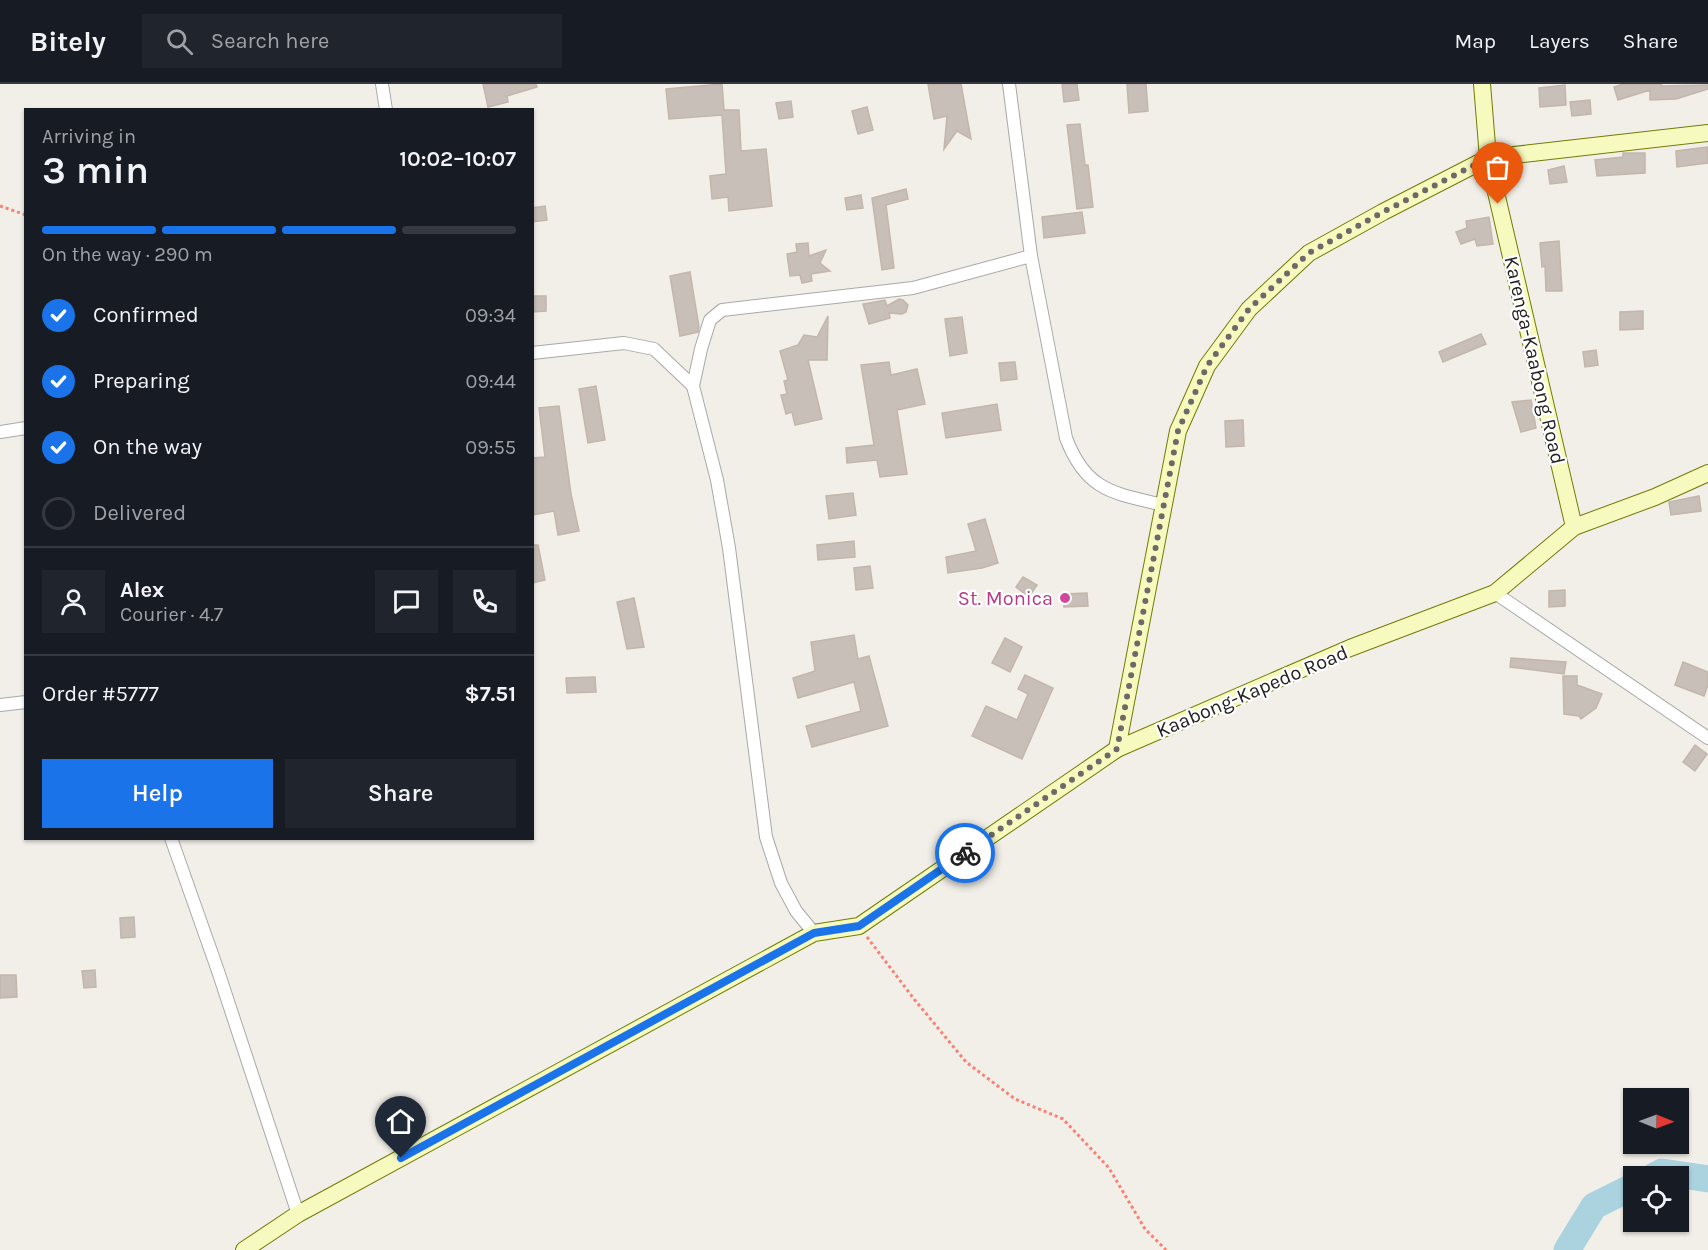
<!DOCTYPE html>
<meta charset="utf-8">
<style>
body{margin:0;font-family:Karla,sans-serif;background:#20242c;color:#f1f3f6;height:100vh;display:flex;flex-direction:column;font-size:22px;white-space:nowrap}
*{box-sizing:border-box;margin:0}
p{font-size:20px;color:#9ea1a6}
.icon{flex:none;width:33px;height:33px;fill:none;stroke:currentColor;stroke-width:2;stroke-linecap:round;stroke-linejoin:round}
.map{position:relative;flex:1;overflow:hidden}
.drawer{position:absolute;left:24px;top:24px;width:510px;height:732px;display:flex;flex-direction:column;background:#171b24;border-radius:0px;box-shadow:0 2px 4px #0004}
.drawer>*{flex:none}
.needle{width:39px;rotate:91deg}
.controls{position:absolute;left:1623px;top:1004px;display:grid;gap:12px}
.controls a{display:grid;place-items:center;width:66px;height:66px;border-radius:0px;background:#171b24;box-shadow:0 2px 4px #0004;font-size:30px}
.pin{position:absolute;display:grid;place-items:center;width:51px;height:51px;color:#fff;margin:-62px -26px;border-radius:50% 50% 50% 0;rotate:-45deg;box-shadow:0 0 6px #0007}
.pin .icon{rotate:45deg}
.courier{position:absolute;display:grid;place-items:center;width:60px;height:60px;margin:-30px;border:4px solid #1a73e8;border-radius:50%;background:#fff;color:#222;box-shadow:0 2px 8px #0007}
.head em{font-style:normal;font-weight:600}
.head div{display:flex;flex-direction:column-reverse}
.head{display:flex;align-items:center;justify-content:space-between;height:102px;padding:0 18px}
h1{font-size:39px;font-weight:600;line-height:45px}
.bar{display:grid;grid-template-columns:repeat(4,1fr);gap:9px 6px;align-content:center;height:72px;padding:0 18px}
.bar i{height:8px;border-radius:4px;background:#363941}
.bar .on{background:#1a73e8}
.bar p{grid-column:span 4}
.line{display:flex;align-items:center;gap:15px;padding:0 18px;border-top:2px solid #363941}
.line div{flex:1}
.round{display:grid;place-items:center;flex:none;width:63px;height:63px;border-radius:0px;background:#20242c}
ol{padding:0 18px;list-style:none}
li{display:flex;align-items:center;gap:18px;height:66px}
li p{margin-inline-start:auto}
li .icon{padding:6px;border-radius:50%;background:#1a73e8;color:#fff;stroke-width:4}
li:last-child{color:#9ea1a6}
li i{width:33px;height:33px;border:3px solid #363941;border-radius:50%}
.button{display:flex;gap:12px;margin-top:auto;padding:12px 18px}
.button a{flex:1;height:69px;border-radius:0px;background:#1a73e8;color:#fff;font-size:24px;font-weight:600;line-height:69px;text-align:center}
.button a+a{background:#20242c;color:#f1f3f6}
header{display:flex;align-items:center;gap:36px;box-sizing:border-box;height:84px;padding:0 30px;background:#171b24;border-bottom:2px solid #363941}
header strong{font-size:28px}
nav{display:flex;gap:33px;margin-inline-start:auto;font-size:21px}
.search{width:420px;height:54px;background:#20242c;display:flex;align-items:center;gap:15px;box-sizing:border-box;padding:0 21px;border-radius:0px;color:#9ea1a6;font-size:22px}
.map>svg:first-child{display:block}
.lines{fill:none;stroke-linecap:round;stroke-linejoin:round}
.river{stroke:#aad3df;stroke-width:27}
.building{fill:#c7bfb8;stroke:#c4b6ab;stroke-width:1.5}
.street-casing{stroke:#a9a9a9;stroke-width:14}
.secondary-casing{stroke:#707d05;stroke-width:18}
.path{stroke:#fa8072;stroke-width:3;stroke-dasharray:3 3;stroke-linecap:butt}
.street{stroke:#fff;stroke-width:12}
.secondary{stroke:#f7fabf;stroke-width:16}
.done{stroke:#6b6a68;stroke-width:6;stroke-dasharray:0 10.8}
.route{stroke:#1a73e8;stroke-width:8}
.hotel-dot{fill:#d1479c;stroke:#fff;stroke-width:2}
.labels{text-anchor:middle;stroke-width:4.5;stroke-linejoin:round;paint-order:stroke}
.street-label{font-size:20px;fill:#222;stroke:#fff}
.hotel-label{font-size:20px;fill:#b23c85;stroke:#fff;text-anchor:end}
</style>
<header>
<strong>Bitely</strong>
<div class="search"><svg class="icon" aria-label="search" viewBox="0 0 24 24"><circle cx="10" cy="10" r="6"/><path d="M15 15l6 6"/></svg>Search here</div>
<nav><a>Map</a><a>Layers</a><a>Share</a></nav>
</header>
<div class="map">
<svg width="1708" height="1166" viewBox="0 0 1708 1166">
<rect width="100%" height="100%" fill="#f2efe9"/>
<g class="lines">
<g class="river">
<polyline points="1654,1092 1662,1088 1708,1095"/>
<polyline points="1567,1166 1594,1122 1634,1102"/>
</g>
</g>
<g class="building">
<polygon points="483,0 536,0 537,3 507,12 508,18 488,23"/>
<polygon points="722,0 724,26 739,26 741,67 766,65 772,122 729,127 728,113 712,115 710,92 726,90 722,31 669,35 666,5"/>
<polygon points="928,0 961,0 971,55 957,47 944,65 947,32 934,35"/>
<polygon points="1062,0 1077,0 1079,16 1064,18"/>
<polygon points="1127,0 1146,0 1148,27 1129,29"/>
<polygon points="1623,0 1661,0 1662,2 1708,1 1708,5 1676,15 1650,16 1650,6 1618,16 1614,3"/>
<polygon points="1565,1 1566,21 1540,23 1539,4"/>
<polygon points="1590,16 1591,30 1572,32 1570,18"/>
<polygon points="791,17 793,33 779,35 776,19"/>
<polygon points="867,23 873,46 858,50 852,27"/>
<polygon points="1080,40 1085,81 1088,81 1093,123 1077,125 1067,41"/>
<polygon points="1708,63 1708,79 1677,83 1676,67"/>
<polygon points="1623,69 1645,69 1645,89 1597,92 1595,76 1623,73"/>
<polygon points="1564,82 1567,98 1550,100 1548,86"/>
<polygon points="906,105 908,115 886,121 894,184 882,186 872,114"/>
<polygon points="861,111 863,124 847,126 845,114"/>
<polygon points="545,122 547,136 532,138 532,124"/>
<polygon points="1082,128 1085,149 1044,154 1042,133"/>
<polygon points="1489,133 1493,160 1477,162 1475,155 1461,160 1456,148 1467,144 1466,137"/>
<polygon points="1559,157 1562,207 1546,207 1545,182 1542,183 1540,159"/>
<polygon points="808,159 809,172 826,166 820,179 830,187 811,190 812,197 802,199 800,191 790,192 787,170 797,168 796,160"/>
<polygon points="690,188 699,243 698,248 680,252 670,192"/>
<polygon points="532,212 546,212 546,227 533,228"/>
<polygon points="899,215 903,216 908,221 906,228 902,230 889,229 890,234 869,240 863,220 885,216 887,222"/>
<polygon points="1643,227 1643,245 1620,246 1620,228"/>
<polygon points="828,232 827,276 808,276 822,335 795,341 792,328 786,330 781,311 787,310 784,297 788,296 780,267 798,261 804,251 817,253"/>
<polygon points="962,233 967,269 950,272 945,235"/>
<polygon points="1481,250 1486,260 1443,278 1439,268"/>
<polygon points="1596,266 1598,281 1585,283 1583,268"/>
<polygon points="889,278 891,291 917,285 925,320 897,326 907,390 880,393 877,376 847,379 846,364 874,361 861,281"/>
<polygon points="1015,278 1017,295 1001,297 999,279"/>
<polygon points="596,302 605,356 588,359 579,305"/>
<polygon points="1531,316 1536,344 1521,348 1512,318"/>
<polygon points="997,320 1001,346 946,354 942,329"/>
<polygon points="559,322 571,410 579,447 558,451 554,427 532,431 532,374 545,373 539,324"/>
<polygon points="1243,336 1244,362 1226,363 1225,337"/>
<polygon points="853,409 856,431 829,435 826,412"/>
<polygon points="1699,412 1701,427 1671,431 1669,418"/>
<polygon points="985,435 998,479 982,484 948,489 946,473 976,467 968,440"/>
<polygon points="854,457 855,473 818,476 817,461"/>
<polygon points="532,461 538,461 545,496 532,499"/>
<polygon points="870,482 873,504 856,506 854,484"/>
<polygon points="1023,493 1037,501 1029,513 1016,503"/>
<polygon points="1565,506 1565,522 1549,523 1549,507"/>
<polygon points="1087,509 1088,522 1064,523 1063,510"/>
<polygon points="634,514 644,563 627,565 617,518"/>
<polygon points="854,551 858,575 869,572 888,642 812,663 806,642 861,627 854,598 798,614 793,594 815,587 811,558"/>
<polygon points="1005,554 1022,563 1010,588 992,579"/>
<polygon points="1511,574 1566,578 1564,590 1510,583"/>
<polygon points="1683,578 1708,588 1708,601 1704,612 1675,601"/>
<polygon points="1025,591 1053,604 1022,675 972,652 986,622 1017,636 1028,610 1018,605"/>
<polygon points="1563,592 1577,592 1577,601 1602,610 1596,624 1581,635 1579,632 1564,630"/>
<polygon points="595,593 596,608 567,609 566,594"/>
<polygon points="1695,661 1707,670 1695,687 1683,678"/>
<polygon points="134,833 135,853 121,854 120,834"/>
<polygon points="95,886 96,903 84,904 82,887"/>
<polygon points="0,891 16,891 17,913 0,914"/>
</g>
<g class="lines">
<defs>
<g id="street">
<polyline points="382,0 386,26"/>
<path d="M1009,0l22,172 35,182c20,53 47,55 97,67"/>
<polyline points="532,269 624,259 654,265 693,302"/>
<polyline points="0,348 26,344"/>
<polyline points="1495,509 1708,654"/>
<polyline points="0,621 26,618"/>
<polyline points="171,754 218,887 298,1130"/>
<polyline points="814,849 796,827 781,799 766,753 729,464 717,396 693,302 701,265 710,236 722,226 913,204 1031,172"/>
</g>
<g id="secondary">
<polyline points="1482,0 1488,74 1574,443"/>
<polyline points="1117,665 1178,347 1207,282 1249,225 1309,169 1383,128 1488,74 1708,49"/>
<polyline points="244,1166 298,1130 814,849 859,842 1117,665 1350,564 1495,509 1574,443 1655,413 1708,389"/>
</g>
</defs>
<use href="#street" class="street-casing"/>
<use href="#secondary" class="secondary-casing"/>
<g class="path">
<polyline points="0,122 26,131"/>
<polyline points="867,853 914,915 966,978 1015,1015 1063,1035 1109,1084 1145,1145 1166,1166"/>
</g>
<use href="#street" class="street"/>
<use href="#secondary" class="secondary"/>
</g>
<g class="lines">
<polyline class="done" points="965,769 1117,665 1178,347 1207,282 1249,225 1309,169 1383,128 1488,74 1498,120"/>
<polyline class="route" points="401,1074 814,849 859,842 965,769"/>
</g>
<circle class="hotel-dot" cx="1065" cy="514" r="6"/>
<g class="labels">
<g class="street-label">
<text transform="translate(1535 276) rotate(77)" y="7">Karenga-Kaabong Road</text>
<text transform="translate(1252 607) rotate(-23)" y="7">Kaabong-Kapedo Road</text>
</g>
<g class="hotel-label">
<text x="1053" y="521">St. Monica</text>
</g>
</g>
</svg>
<div class="controls">
<a><svg class="needle" viewBox="-14 -14 28 28"><path d="M0-13l5 13h-10z" fill="#e53935"/><path d="M0 13l5-13h-10z" fill="#9ea1a6"/></svg></a>
<a><svg class="icon" aria-label="locate" viewBox="0 0 24 24"><circle cx="12" cy="12" r="6"/><path d="M12 2v4M12 18v4M2 12h4M18 12h4"/></svg></a>
</div>
<div class="pin" style="left:1498px;top:120px;background:#ea580c"><svg class="icon" aria-label="bag" viewBox="0 0 24 24"><path d="M5 8h14l-1 12H6zM9 8a3 3 0 0 1 6 0"/></svg></div>
<div class="pin" style="left:401px;top:1074px;background:#1f2937"><svg class="icon" aria-label="home" viewBox="0 0 24 24"><path d="M3 11l9-7 9 7M6 9v11h12V9"/></svg></div>
<div class="courier" style="left:965px;top:769px"><svg class="icon" aria-label="bike" viewBox="0 0 24 24"><circle cx="6" cy="16" r="4"/><circle cx="18" cy="16" r="4"/><path d="M6 16l4-8h5l3 8M10 8l3 8H6M13 5h3"/></svg></div>
<section class="drawer">
<div class="head"><div><h1>3 min</h1><p>Arriving in</p></div><em>10:02–10:07</em></div>
<div class="bar"><i class="on"></i><i class="on"></i><i class="on"></i><i></i><p>On the way · 290 m</p></div>
<ol>
<li><svg class="icon" aria-label="check" viewBox="0 0 24 24"><path d="M5 12l5 5 9-10"/></svg>Confirmed<p>09:34</p></li>
<li><svg class="icon" aria-label="check" viewBox="0 0 24 24"><path d="M5 12l5 5 9-10"/></svg>Preparing<p>09:44</p></li>
<li><svg class="icon" aria-label="check" viewBox="0 0 24 24"><path d="M5 12l5 5 9-10"/></svg>On the way<p>09:55</p></li>
<li><i></i>Delivered</li>
</ol>
<div class="line" style="height:108px"><a class="round"><svg class="icon" aria-label="person" viewBox="0 0 24 24"><circle cx="12" cy="8" r="4"/><path d="M4 21q1-7 8-7t8 7"/></svg></a><div><b>Alex</b><p>Courier · 4.7</p></div><a class="round"><svg class="icon" aria-label="chat" viewBox="0 0 24 24"><path d="M4 5h16v11H9l-5 4z"/></svg></a><a class="round"><svg class="icon" aria-label="phone" viewBox="0 0 24 24"><path d="M5 4h4l2 5-3 2q2 4 5 5l2-3 5 2v4C11 20 4 13 5 4z"/></svg></a></div>
<div class="line" style="height:78px"><div>Order #5777</div><b>$7.51</b></div>
<div class="button"><a>Help</a><a>Share</a></div>
</section>
</div>
